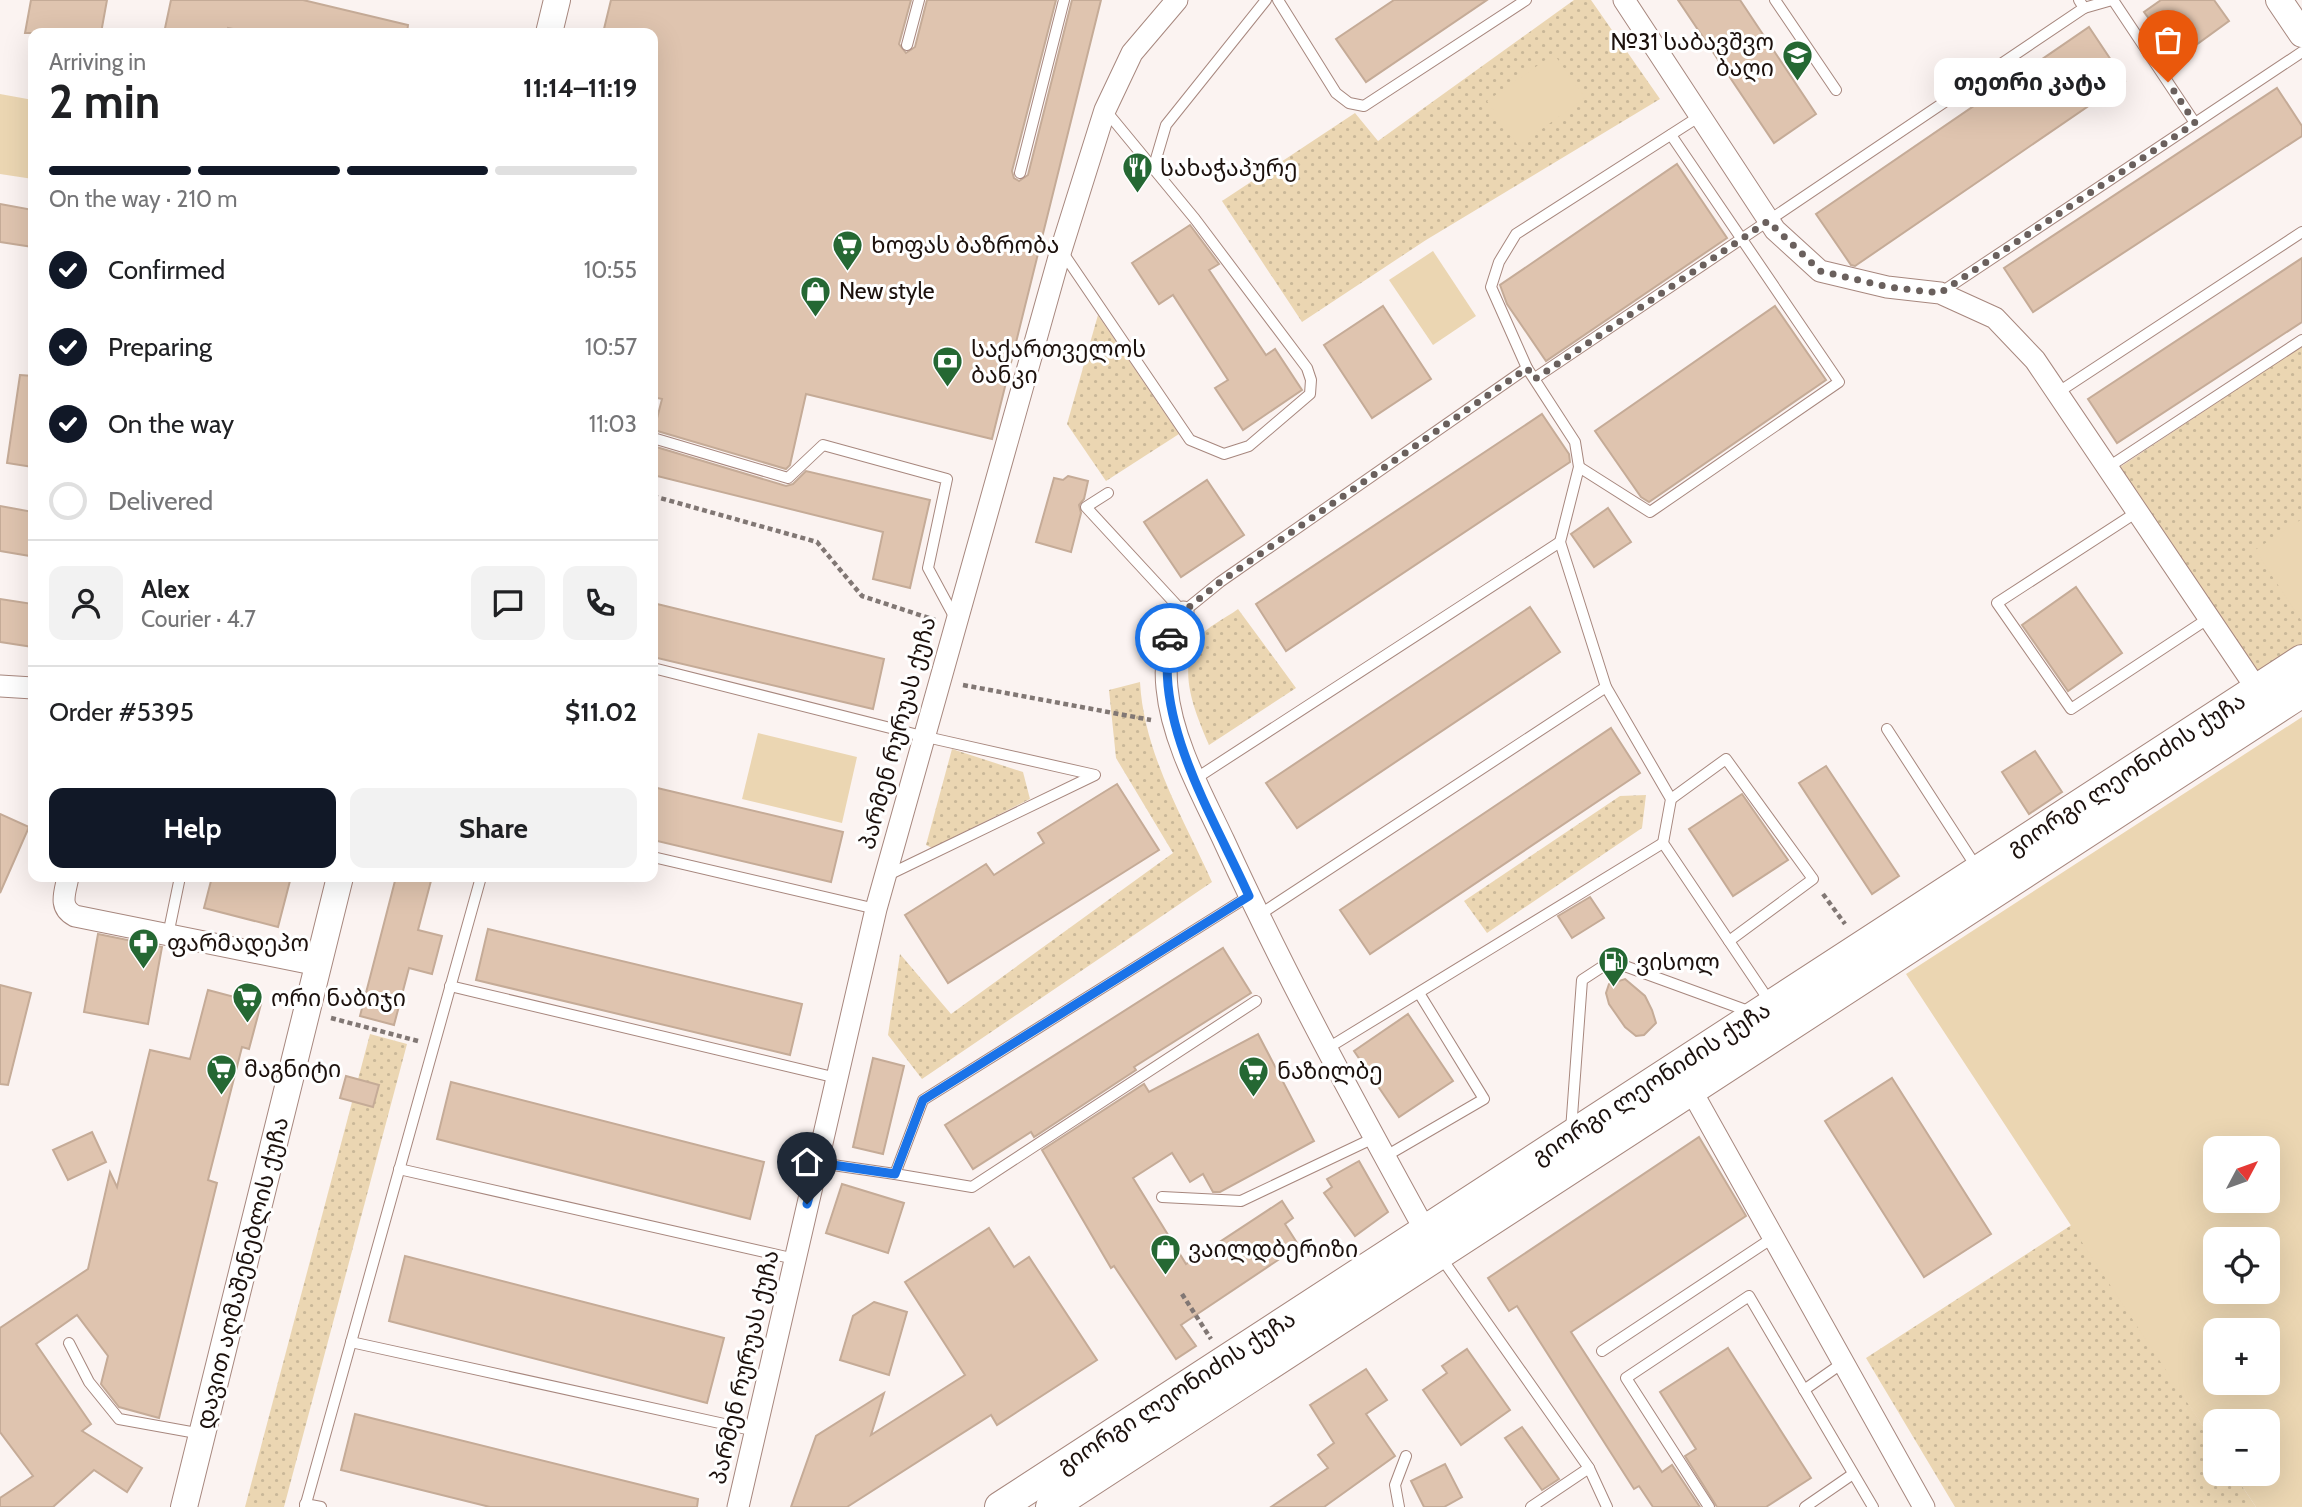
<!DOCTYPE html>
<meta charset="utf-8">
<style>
body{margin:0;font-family:Cabin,"Noto Sans Georgian",sans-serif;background:#f2f2f2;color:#202124;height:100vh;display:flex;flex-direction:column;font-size:26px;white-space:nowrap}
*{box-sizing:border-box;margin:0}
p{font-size:23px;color:#757577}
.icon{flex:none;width:38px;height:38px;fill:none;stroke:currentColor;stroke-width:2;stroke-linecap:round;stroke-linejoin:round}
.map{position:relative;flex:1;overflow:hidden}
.details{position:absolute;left:28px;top:28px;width:630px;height:854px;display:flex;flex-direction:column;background:#fff;border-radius:14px;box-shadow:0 7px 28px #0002}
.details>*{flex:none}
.needle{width:46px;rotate:49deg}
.fabs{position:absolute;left:2203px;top:1136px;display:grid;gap:14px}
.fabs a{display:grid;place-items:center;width:77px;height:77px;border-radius:14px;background:#fff;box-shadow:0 7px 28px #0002;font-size:35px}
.pin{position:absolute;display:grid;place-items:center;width:60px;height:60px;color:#fff;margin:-72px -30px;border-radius:50% 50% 50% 0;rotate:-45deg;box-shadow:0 0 7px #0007}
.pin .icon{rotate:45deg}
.courier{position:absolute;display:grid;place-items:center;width:70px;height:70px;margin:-35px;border:5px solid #1a73e8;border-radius:50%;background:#fff;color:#222;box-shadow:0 2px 9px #0007}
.bubble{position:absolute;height:49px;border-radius:14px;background:#fff;box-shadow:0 7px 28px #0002;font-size:23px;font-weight:700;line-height:49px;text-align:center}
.overview em{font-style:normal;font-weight:700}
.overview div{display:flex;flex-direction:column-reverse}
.overview{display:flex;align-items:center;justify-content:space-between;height:119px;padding:0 21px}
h1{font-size:46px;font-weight:700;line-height:52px}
.bar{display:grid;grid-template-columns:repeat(4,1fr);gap:10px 7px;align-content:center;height:84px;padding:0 21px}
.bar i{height:9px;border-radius:5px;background:#e0e0e0}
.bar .active{background:#111827}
.bar p{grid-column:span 4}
.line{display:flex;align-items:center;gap:18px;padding:0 21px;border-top:2px solid #e0e0e0}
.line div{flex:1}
.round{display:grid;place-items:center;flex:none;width:74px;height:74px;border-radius:14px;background:#f2f2f2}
ol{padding:0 21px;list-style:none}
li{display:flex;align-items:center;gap:21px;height:77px}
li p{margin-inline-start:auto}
li .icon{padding:7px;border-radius:50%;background:#111827;color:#fff;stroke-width:4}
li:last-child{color:#757577}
li i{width:38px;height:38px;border:4px solid #e0e0e0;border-radius:50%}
.cta{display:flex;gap:14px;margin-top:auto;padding:14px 21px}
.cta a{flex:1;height:80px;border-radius:14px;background:#111827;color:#fff;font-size:28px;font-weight:700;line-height:80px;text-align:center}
.cta a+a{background:#f2f2f2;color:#202124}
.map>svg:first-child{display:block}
.grass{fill:url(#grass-dots)}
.garden{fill:#ebd6b2;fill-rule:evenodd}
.building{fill:#dfc4af;stroke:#c5ab97;stroke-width:2}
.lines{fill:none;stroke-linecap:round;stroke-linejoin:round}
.service-casing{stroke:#a7877e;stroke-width:12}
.minor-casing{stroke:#a7877e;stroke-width:23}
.tertiary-casing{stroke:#a7877e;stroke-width:28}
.secondary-casing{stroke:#a7877e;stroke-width:32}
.path{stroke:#817774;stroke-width:4.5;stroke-dasharray:5 3.5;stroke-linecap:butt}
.service{stroke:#fff;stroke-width:10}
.minor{stroke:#fff;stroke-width:21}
.tertiary{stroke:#fff;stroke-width:26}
.secondary{stroke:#fff;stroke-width:30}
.done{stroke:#6a605d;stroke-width:7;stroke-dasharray:0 12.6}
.route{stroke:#1a73e8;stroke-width:9}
.labels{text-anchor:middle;stroke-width:6;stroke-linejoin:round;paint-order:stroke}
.poi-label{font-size:23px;fill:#1c110d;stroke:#fff;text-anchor:start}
.street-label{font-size:23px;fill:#1c110d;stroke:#fff}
</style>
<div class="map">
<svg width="2302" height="1507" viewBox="0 0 2302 1507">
<defs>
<pattern id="grass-dots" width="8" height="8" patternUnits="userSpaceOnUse" patternTransform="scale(1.75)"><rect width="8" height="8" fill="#ebd6b2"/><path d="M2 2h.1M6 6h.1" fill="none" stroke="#c9b798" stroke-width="1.8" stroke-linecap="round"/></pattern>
</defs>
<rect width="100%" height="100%" fill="#fbf3f1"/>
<g class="grass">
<polygon points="1574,0 1591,0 1660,99 1426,240 1302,322 1222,201 1355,113 1378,141"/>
<polygon points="1098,315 1179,434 1106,481 1067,424"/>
<polygon points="2302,346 2302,645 2257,674 2117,469"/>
<path d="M1238,609l58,79 -87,57c-13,-31 -33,-75 -11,-106 8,-12 28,-21 40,-30z"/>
<path d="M1140,682c4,72 43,135 72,200l-290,197 -34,-44 12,-81 51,60 222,-161 -57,-95 -7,-68z"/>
<polygon points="952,749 1023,772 1030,799 932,848 926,845"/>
<polygon points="1646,795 1642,828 1487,933 1464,901 1620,796"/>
<polygon points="370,1034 407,1044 284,1507 245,1507"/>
<polygon points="2073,1224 2215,1445 2216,1474 2234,1474 2256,1507 1955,1507 1866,1358"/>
</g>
<g class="garden">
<polygon points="1554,54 1585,98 1518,146 1487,101"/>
<polygon points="0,94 33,100 33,179 0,174"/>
<polygon points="1433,251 1476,316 1433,345 1389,280"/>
<polygon points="2302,519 2302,619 2301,620 2255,550"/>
<path d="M2302,717v790h-46l-22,-33h34v-53h-52l-1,24 -309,-471zM2268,1148v52h-52v-52zM2216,1239h52v53h-52zM2268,1330v52h-52v-52z"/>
<polygon points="758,733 857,757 842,823 742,799"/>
</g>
<g class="building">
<polygon points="31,0 107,0 101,33 25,33"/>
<polygon points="171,0 303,0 408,25 407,33 252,33 228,28 227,33 164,33"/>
<polygon points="611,0 911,0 899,44 906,53 915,47 927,0 1056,0 1012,171 1014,178 1019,181 1028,175 1072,0 1101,0 992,439 806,394 790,465 786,469 654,430 662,399 653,397 653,33 603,33"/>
<polygon points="1394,0 1487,0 1366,82 1336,39"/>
<polygon points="1678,0 1740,0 1816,114 1774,143"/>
<polygon points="2161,0 2214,0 2229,21 2178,58 2144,12"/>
<polygon points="2089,27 2125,81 1855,266 1851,265 1816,214"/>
<polygon points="2277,88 2302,126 2302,136 2033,312 2004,268"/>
<polygon points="1677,164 1727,238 1546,361 1507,304 1500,285"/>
<polygon points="0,204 33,210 33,247 0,242"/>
<polygon points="1190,225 1219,264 1209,270 1266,355 1275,349 1302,390 1243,430 1215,388 1228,380 1173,295 1159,304 1132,263"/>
<polygon points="2302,258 2302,322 2117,443 2088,399"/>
<polygon points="1383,306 1431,379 1372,418 1324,345"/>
<polygon points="1775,306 1826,380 1649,502 1641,497 1595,431"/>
<polygon points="20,375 33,376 33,467 7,463"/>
<polygon points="1542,414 1569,454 1570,462 1286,651 1256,604"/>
<polygon points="653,446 786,486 793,484 806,471 930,500 910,588 873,579 883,532 653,475"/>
<polygon points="1068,476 1088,481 1084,499 1079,505 1081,513 1071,552 1036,542 1054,478 1063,480"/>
<polygon points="1207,480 1244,535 1181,577 1144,522"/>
<polygon points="0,506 33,512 30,556 0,551"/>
<polygon points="1608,508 1631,542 1594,567 1571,534"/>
<polygon points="2076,587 2122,653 2068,691 2022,625"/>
<polygon points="0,599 33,604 33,647 0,642"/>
<polygon points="653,603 884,659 873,709 653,657"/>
<polygon points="1530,607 1560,652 1297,828 1266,783"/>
<polygon points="1611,728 1640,773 1370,954 1340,910"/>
<polygon points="2035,751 2062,792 2029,814 2002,772"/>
<polygon points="1826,766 1899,876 1872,894 1799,783"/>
<polygon points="1117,784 1159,850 948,983 905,915 986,864 994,875 1044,843 1038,833"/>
<polygon points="653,787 843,832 831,882 653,840"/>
<polygon points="1742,794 1788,860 1733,896 1689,829"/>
<polygon points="0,814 29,827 0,893"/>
<polygon points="212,877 291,877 278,927 204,908"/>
<polygon points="396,877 432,877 418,930 442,936 432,974 409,968 394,1025 360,1016"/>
<polygon points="1590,897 1604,918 1572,938 1558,916"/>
<polygon points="488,929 802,1004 790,1055 476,980"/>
<polygon points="98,934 162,947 148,1024 84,1012"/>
<polygon points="1223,948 1251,993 1134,1067 1136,1070 1034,1137 1031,1132 973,1169 945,1125"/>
<polygon points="1625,979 1645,996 1652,1010 1656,1023 1644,1035 1636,1036 1625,1027 1609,1004 1606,993 1609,984"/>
<polygon points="0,985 31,993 8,1085 0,1084"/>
<polygon points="208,990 261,1004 249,1049 242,1047 208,1180 217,1183 159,1418 119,1407 101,1384 108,1356 77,1315 36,1344 91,1424 82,1431 142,1468 127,1492 94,1470 53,1507 0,1507 0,1498 33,1476 0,1432 0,1328 88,1269 110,1172 117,1187 150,1050 190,1059"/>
<polygon points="1408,1014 1453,1081 1399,1117 1354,1051"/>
<polygon points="1258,1034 1314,1141 1220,1192 1213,1192 1203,1174 1190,1182 1172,1153 1133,1178 1186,1264 1282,1201 1293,1218 1285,1224 1299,1246 1181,1325 1196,1346 1176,1359 1114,1266 1111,1268 1042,1150 1144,1084 1149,1092"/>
<polygon points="873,1058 904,1066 883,1154 853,1147"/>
<polygon points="346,1076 379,1085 373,1107 340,1098"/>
<polygon points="1892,1078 1991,1234 1924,1277 1825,1121"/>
<polygon points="451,1082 764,1162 750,1219 437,1139"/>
<polygon points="92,1132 106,1162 68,1180 53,1150"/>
<polygon points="1699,1137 1746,1216 1571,1332 1662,1472 1672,1465 1700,1507 1653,1507 1639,1486 1634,1489 1517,1306 1509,1311 1488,1278"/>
<polygon points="1359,1161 1388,1212 1355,1236 1324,1193 1332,1187 1327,1179"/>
<polygon points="842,1184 904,1203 888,1253 826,1233"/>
<polygon points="989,1228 1014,1267 1029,1257 1097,1360 997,1425 991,1415 847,1507 791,1507 816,1436 884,1393 871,1435 965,1375 905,1282"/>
<polygon points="405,1256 724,1338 707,1403 389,1321"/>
<polygon points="874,1302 907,1312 889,1375 840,1360 853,1316"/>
<polygon points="1728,1348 1811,1478 1766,1507 1717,1507 1685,1456 1696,1449 1660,1392"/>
<polygon points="1467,1349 1510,1410 1461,1445 1423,1390 1447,1373 1442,1366"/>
<polygon points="1366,1369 1387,1400 1366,1414 1395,1456 1324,1507 1271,1507 1328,1468 1318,1455 1334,1443 1310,1405"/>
<polygon points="355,1414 698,1499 697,1507 490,1507 341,1470"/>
<polygon points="1522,1427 1559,1479 1542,1490 1505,1438"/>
<polygon points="1445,1464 1462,1497 1444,1507 1424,1507 1411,1481"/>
</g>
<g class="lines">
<defs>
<g id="service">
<polyline points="1278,0 1336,93 1349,103 1364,106 1526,0"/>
<polyline points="1775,0 1836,90"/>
<polyline points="2113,0 2195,123"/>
<polyline points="2084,8 2112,0"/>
<polyline points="907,45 919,0"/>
<polyline points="1700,116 1516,234 1499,262 1491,287 1527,368 1575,442 1579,467 1560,542 1606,687 1671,799 1663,843 1772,1005"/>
<polyline points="1153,169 1166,125 1266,0"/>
<polyline points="1020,173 1064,0"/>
<polyline points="1061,250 1190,440 1224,454 1249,446 1310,394 1311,380 1307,368 1195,219 1106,111"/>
<polyline points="1940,293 2302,52"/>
<polyline points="1535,378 2084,8 2079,0"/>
<polyline points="2057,393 2302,232"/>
<polyline points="653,438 788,478 823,445 947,479 928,568 956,620"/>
<polyline points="1579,467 1650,512 1839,382 1671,135"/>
<polyline points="2107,468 2302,340"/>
<polyline points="1108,493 1086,507 1183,612 1220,582 1527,368"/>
<polyline points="2137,512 1997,603 2071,709 2209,618"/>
<polyline points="653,668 922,736 1095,775 886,876"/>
<polyline points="1887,729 1977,868"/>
<polyline points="1195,779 1560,542"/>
<polyline points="1671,799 1726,759 1813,879 1729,941"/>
<polyline points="653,857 876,909"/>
<polyline points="1259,915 1606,687"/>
<polyline points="168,935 180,877"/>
<polyline points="450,986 837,1078"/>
<polyline points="1328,1048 1663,843"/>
<polyline points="1571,1130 1582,980 1611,961 1751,1012"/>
<polyline points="1386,1156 1484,1099 1419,993"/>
<polyline points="819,1163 895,1174 923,1100 1249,896"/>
<polyline points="399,1169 795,1259"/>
<polyline points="895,1174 972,1187 1256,1001"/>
<polyline points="1162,1197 1241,1201 1376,1137"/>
<polyline points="1440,1256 1589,1468 1607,1507"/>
<polyline points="351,1342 756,1431"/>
<polyline points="69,1343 89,1382 119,1419 202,1434"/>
<polyline points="1602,1351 1774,1237"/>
<polyline points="1804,1390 1844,1362"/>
<polyline points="305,1504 321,1507"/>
<polyline points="305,1507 481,877"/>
<polyline points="1399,1507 1395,1485 1406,1456"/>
<polyline points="1531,1507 1589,1468"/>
<polyline points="1709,1507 1626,1378 1749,1296 1873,1507"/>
<polyline points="1805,1507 1853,1474"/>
</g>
<g id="minor">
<polyline points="1624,0 1775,230 1820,271 1887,287 1940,293 1995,318 2035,360 2265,701"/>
<path d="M1183,612c-14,25 -19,47 -16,76 5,53 35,106 57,153 62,136 135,269 207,400"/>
<polyline points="0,686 33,688"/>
<path d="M68,877c-3,16 -10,30 7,39l243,49"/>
<polyline points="1691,1090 1924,1507"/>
<polyline points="738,1507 876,909 1061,250 1105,110 1132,53 1177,0"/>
</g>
<g id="tertiary">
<polyline points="2279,0 2302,34"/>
<polyline points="549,33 557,0"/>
<polyline points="184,1507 340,877"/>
</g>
<g id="secondary">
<polyline points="1000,1507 2302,660"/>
<polyline points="1051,1507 2302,692"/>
</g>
</defs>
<use href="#service" class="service-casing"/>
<use href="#minor" class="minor-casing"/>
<use href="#tertiary" class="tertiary-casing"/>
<use href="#secondary" class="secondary-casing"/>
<g class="path">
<polyline points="653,496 817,542 862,596 935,620"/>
<polyline points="963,685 1151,720"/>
<polyline points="1823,894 1845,924"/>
<polyline points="331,1018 418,1041"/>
<polyline points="1182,1294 1211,1339"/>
</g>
<use href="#service" class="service"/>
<use href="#minor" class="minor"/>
<use href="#tertiary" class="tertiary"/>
<use href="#secondary" class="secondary"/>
</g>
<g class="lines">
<polyline class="done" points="1170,638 1183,612 1220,582 1527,368 1535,379 1768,221 1820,271 1888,287 1940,293 2195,123 2168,82"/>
<path class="route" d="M807,1204l12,-41 76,11 28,-74 326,-204c-34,-76 -96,-174 -79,-258"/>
</g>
<defs>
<symbol id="school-pin" viewBox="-11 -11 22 30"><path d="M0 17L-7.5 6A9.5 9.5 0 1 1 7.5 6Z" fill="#256833" stroke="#fff"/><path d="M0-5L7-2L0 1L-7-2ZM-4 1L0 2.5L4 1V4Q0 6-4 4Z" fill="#fff"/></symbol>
<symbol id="restaurant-pin" viewBox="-11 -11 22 30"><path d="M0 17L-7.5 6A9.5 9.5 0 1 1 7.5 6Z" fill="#256833" stroke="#fff"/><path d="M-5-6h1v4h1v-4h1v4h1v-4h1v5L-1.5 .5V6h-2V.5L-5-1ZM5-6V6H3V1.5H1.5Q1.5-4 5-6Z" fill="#fff"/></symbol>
<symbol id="supermarket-pin" viewBox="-11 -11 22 30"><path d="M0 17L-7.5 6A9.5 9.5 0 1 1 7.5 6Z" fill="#256833" stroke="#fff"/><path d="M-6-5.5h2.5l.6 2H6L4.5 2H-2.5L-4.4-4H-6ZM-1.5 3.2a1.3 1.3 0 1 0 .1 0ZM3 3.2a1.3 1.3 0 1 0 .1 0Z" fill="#fff"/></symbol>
<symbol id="shop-pin" viewBox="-11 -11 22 30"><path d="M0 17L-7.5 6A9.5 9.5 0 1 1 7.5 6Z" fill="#256833" stroke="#fff"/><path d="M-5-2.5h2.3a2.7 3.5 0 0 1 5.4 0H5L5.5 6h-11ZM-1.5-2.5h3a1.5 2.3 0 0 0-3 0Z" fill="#fff"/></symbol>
<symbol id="bank-pin" viewBox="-11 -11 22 30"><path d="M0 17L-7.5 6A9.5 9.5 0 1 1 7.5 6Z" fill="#256833" stroke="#fff"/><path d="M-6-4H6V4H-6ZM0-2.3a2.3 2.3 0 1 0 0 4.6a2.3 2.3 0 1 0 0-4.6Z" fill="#fff"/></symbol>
<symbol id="pharmacy-pin" viewBox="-11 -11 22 30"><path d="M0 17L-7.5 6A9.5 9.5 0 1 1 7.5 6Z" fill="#256833" stroke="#fff"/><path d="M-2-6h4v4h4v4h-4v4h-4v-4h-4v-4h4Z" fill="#fff"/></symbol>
<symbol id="fuel-pin" viewBox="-11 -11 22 30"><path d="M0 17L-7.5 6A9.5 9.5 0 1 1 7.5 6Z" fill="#256833" stroke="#fff"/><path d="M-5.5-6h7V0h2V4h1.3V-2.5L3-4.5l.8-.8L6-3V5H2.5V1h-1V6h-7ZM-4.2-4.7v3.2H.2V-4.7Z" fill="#fff"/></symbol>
</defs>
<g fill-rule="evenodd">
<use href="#school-pin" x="1780" y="38" width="35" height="47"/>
<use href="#restaurant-pin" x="1120" y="150" width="35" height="47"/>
<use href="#supermarket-pin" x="830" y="228" width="35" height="47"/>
<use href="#shop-pin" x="798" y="274" width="35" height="47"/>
<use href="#bank-pin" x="930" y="344" width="35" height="47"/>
<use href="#pharmacy-pin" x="126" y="926" width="35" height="47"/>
<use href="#fuel-pin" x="1596" y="944" width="35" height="47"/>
<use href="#supermarket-pin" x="230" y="980" width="35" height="47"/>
<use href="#supermarket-pin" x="204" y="1052" width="35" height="47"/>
<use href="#supermarket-pin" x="1236" y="1054" width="35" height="47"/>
<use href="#shop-pin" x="1148" y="1232" width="35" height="47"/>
</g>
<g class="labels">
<g class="poi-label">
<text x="1774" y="50" text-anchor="end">№31 საბავშვო<tspan x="1774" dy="26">ბაღი</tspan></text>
<text x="1160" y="176">სახაჭაპურე</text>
<text x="871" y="253">Ხოფას Ბაზრობა</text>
<text x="839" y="299">New style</text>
<text x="971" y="357">საქართველოს<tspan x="971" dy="26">ბანკი</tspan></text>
<text x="167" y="951">ფარმადეპო</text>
<text x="1636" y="970">ვისოლ</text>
<text x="271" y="1006">ორი ნაბიჯი</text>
<text x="244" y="1077">მაგნიტი</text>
<text x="1277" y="1079">ნაზილბე</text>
<text x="1188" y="1257">ვაილდბერიზი</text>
</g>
<g class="street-label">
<text transform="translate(897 733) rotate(-75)" y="8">პარმენ რურუას ქუჩა</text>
<text transform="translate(2126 774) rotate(-33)" y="8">გიორგი ლეონიძის ქუჩა</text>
<text transform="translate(1651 1083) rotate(-33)" y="8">გიორგი ლეონიძის ქუჩა</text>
<text transform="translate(242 1273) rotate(-76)" y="8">დავით აღმაშენებლის ქუჩა</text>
<text transform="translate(744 1367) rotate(-77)" y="8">პარმენ რურუას ქუჩა</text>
<text transform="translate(1176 1392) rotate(-33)" y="8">გიორგი ლეონიძის ქუჩა</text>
</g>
</g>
</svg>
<div class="fabs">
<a><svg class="needle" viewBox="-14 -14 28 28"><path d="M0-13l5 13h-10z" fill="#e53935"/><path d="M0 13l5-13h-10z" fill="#757577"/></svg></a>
<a><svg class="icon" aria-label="locate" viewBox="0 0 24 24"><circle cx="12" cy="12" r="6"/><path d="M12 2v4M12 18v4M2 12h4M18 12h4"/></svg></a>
<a>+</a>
<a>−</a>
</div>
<div class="pin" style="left:2168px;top:82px;background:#ea580c"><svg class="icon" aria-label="bag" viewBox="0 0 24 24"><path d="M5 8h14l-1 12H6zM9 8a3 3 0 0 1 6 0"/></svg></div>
<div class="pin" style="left:807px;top:1204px;background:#1f2937"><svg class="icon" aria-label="home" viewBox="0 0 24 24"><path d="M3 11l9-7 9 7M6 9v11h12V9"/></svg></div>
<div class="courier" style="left:1170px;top:638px"><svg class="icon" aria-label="car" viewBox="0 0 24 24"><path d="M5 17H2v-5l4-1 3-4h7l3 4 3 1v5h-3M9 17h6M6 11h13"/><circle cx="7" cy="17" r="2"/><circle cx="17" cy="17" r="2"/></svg></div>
<div class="bubble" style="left:1934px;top:58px;width:192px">თეთრი კატა</div>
<section class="details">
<div class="overview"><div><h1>2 min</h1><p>Arriving in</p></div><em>11:14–11:19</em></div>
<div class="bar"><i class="active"></i><i class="active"></i><i class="active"></i><i></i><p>On the way · 210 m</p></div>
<ol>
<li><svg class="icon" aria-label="check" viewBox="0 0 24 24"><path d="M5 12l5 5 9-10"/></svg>Confirmed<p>10:55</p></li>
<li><svg class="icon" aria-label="check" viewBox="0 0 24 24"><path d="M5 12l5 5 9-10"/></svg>Preparing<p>10:57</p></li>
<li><svg class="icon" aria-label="check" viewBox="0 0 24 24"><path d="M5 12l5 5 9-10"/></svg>On the way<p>11:03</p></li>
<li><i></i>Delivered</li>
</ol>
<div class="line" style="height:126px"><a class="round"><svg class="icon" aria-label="person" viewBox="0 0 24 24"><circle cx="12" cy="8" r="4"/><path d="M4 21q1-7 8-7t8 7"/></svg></a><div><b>Alex</b><p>Courier · 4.7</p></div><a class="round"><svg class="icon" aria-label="chat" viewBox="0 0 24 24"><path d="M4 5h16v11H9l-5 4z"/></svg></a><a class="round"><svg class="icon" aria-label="phone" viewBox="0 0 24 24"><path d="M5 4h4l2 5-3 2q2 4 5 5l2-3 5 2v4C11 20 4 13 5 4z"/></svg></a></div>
<div class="line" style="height:91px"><div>Order #5395</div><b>$11.02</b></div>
<div class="cta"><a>Help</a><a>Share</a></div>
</section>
</div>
